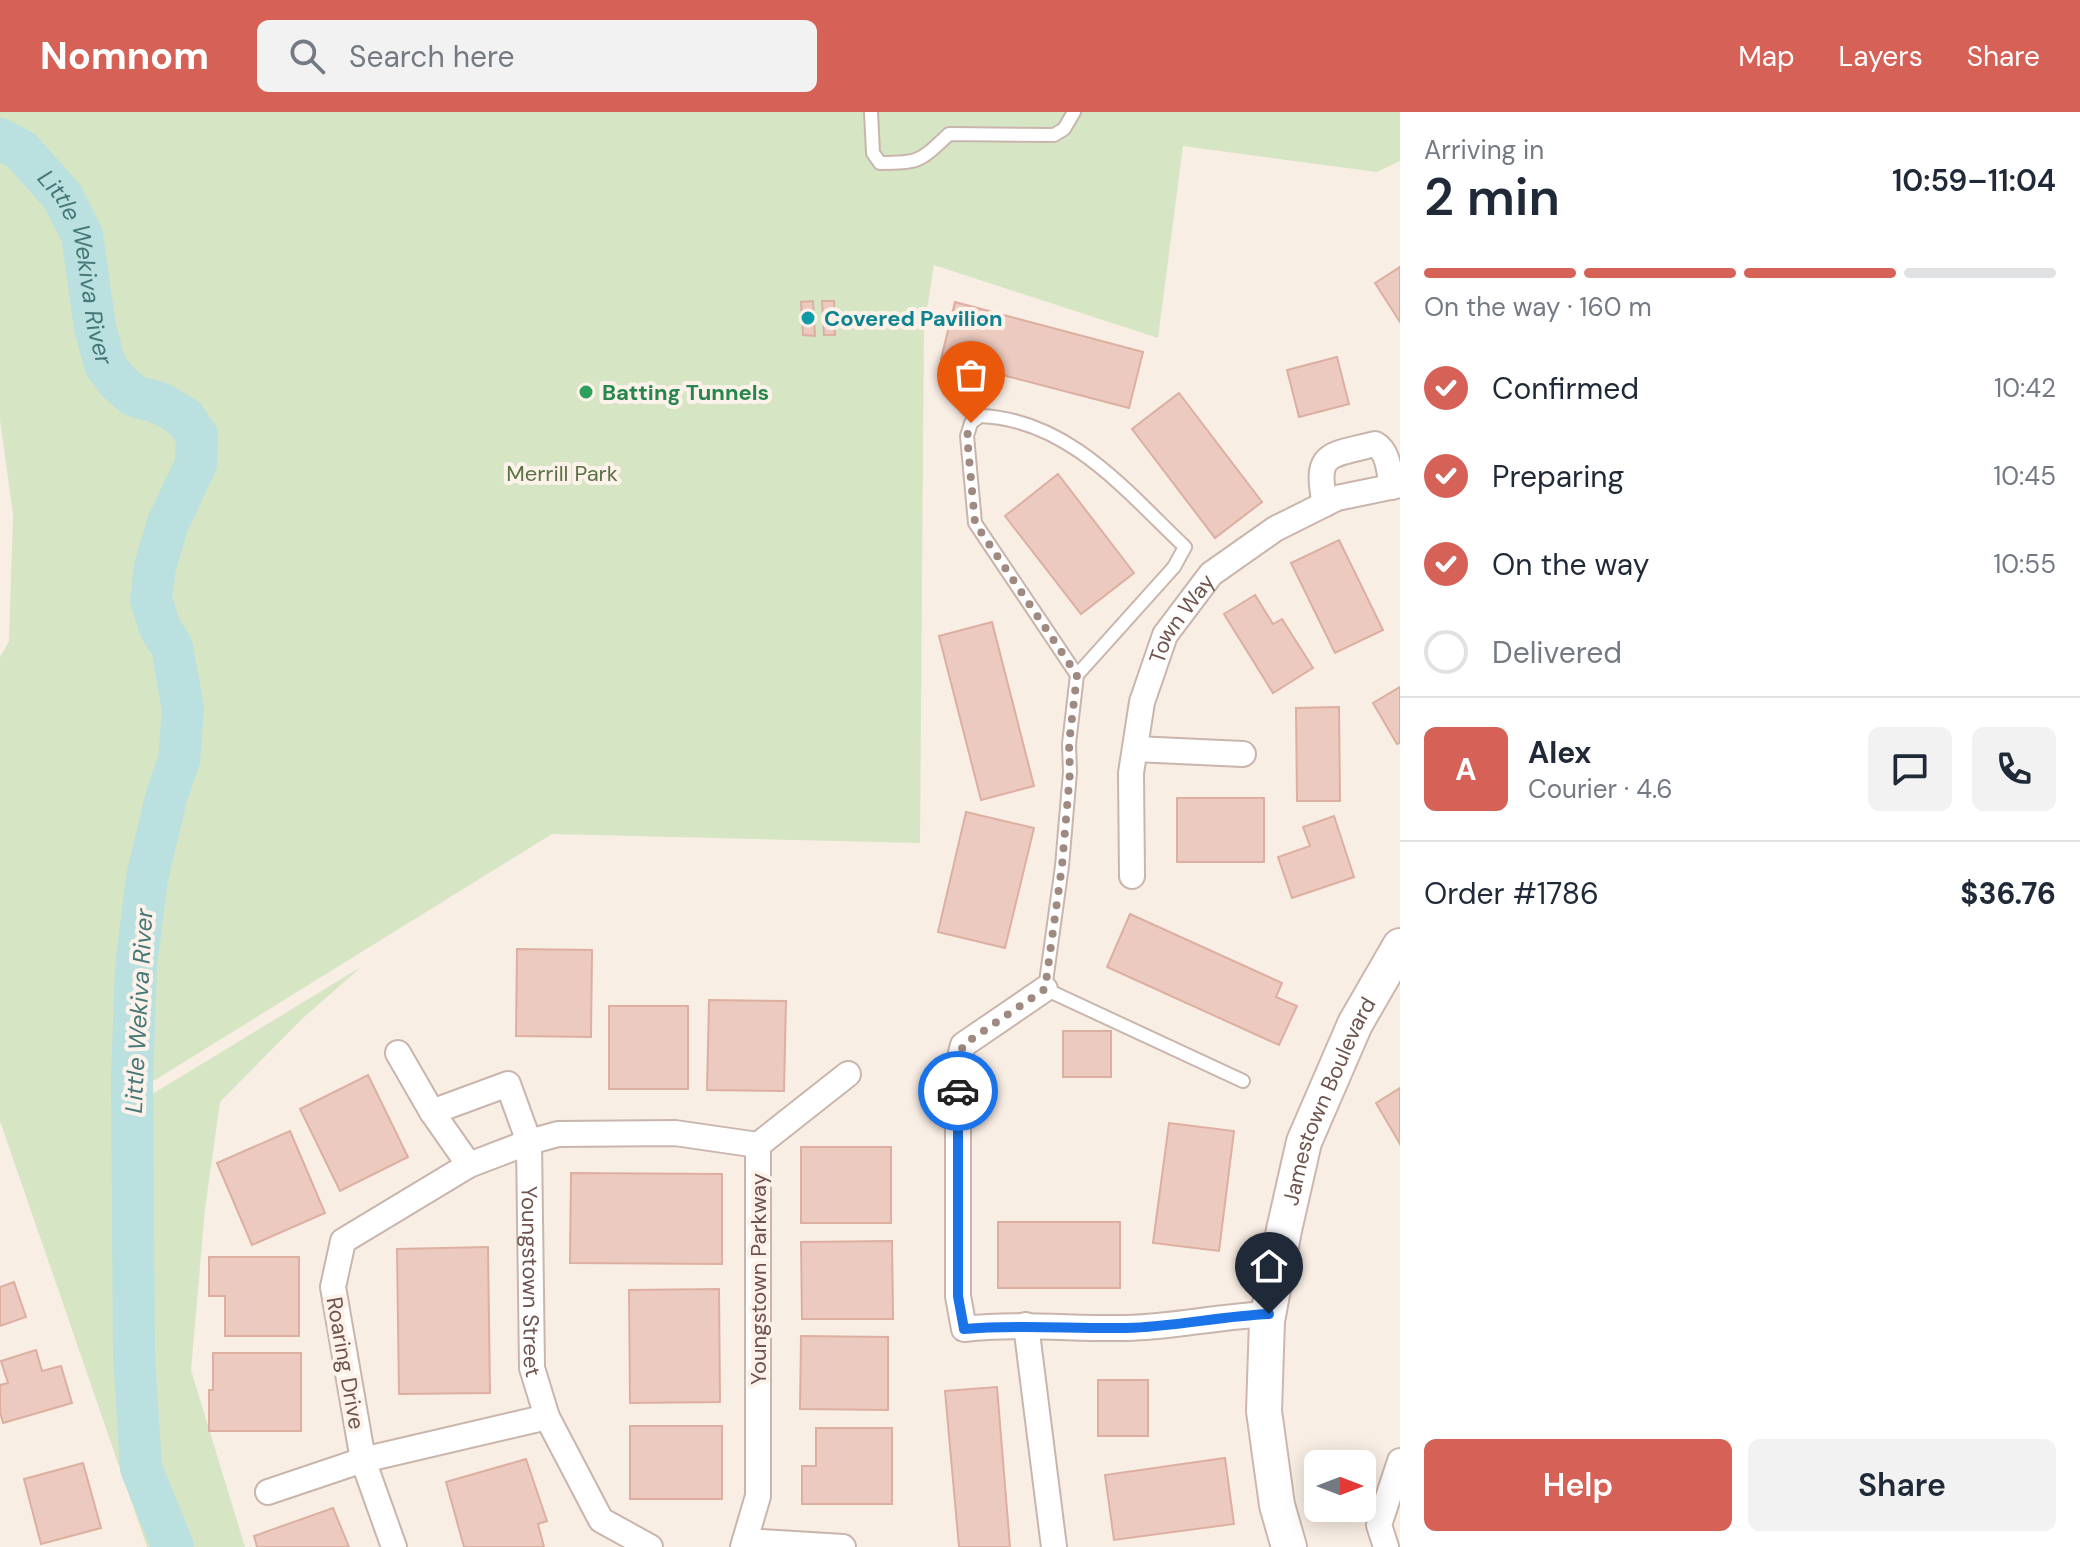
<!DOCTYPE html>
<meta charset="utf-8">
<style>
body{margin:0;font-family:"DM Sans",sans-serif;background:#f2f2f3;color:#1f2937;height:100vh;display:flex;flex-direction:column;font-size:30px;white-space:nowrap}
*{box-sizing:border-box;margin:0}
p{font-size:26px;color:#747a83}
.icon{flex:none;width:44px;height:44px;fill:none;stroke:currentColor;stroke-width:2;stroke-linecap:round;stroke-linejoin:round}
.map{position:relative;flex:1;overflow:hidden}
.side{display:flex;flex-direction:column;background:#fff;width:680px}
.side>*{flex:none}
.needle{width:52px;rotate:90deg}
.fabs{position:absolute;left:1304px;top:1338px;display:grid;gap:16px}
.fabs a{display:grid;place-items:center;width:72px;height:72px;border-radius:12px;background:#fff;box-shadow:0 4px 20px #0003;font-size:40px}
.pin{position:absolute;display:grid;place-items:center;width:68px;height:68px;color:#fff;margin:-82px -34px;border-radius:50% 50% 50% 0;rotate:-45deg;box-shadow:0 0 8px #0007}
.pin .icon{rotate:45deg}
.courier{position:absolute;display:grid;place-items:center;width:80px;height:80px;margin:-40px;border:6px solid #1a73e8;border-radius:50%;background:#fff;color:#222;box-shadow:0 2px 10px #0007}
.summary em{font-style:normal;font-weight:600}
.summary div{display:flex;flex-direction:column-reverse}
.summary{display:flex;align-items:center;justify-content:space-between;height:136px;padding:0 24px}
h1{font-size:52px;font-weight:600;line-height:60px}
.bar{display:grid;grid-template-columns:repeat(4,1fr);gap:12px 8px;align-content:center;height:96px;padding:0 24px}
.bar i{height:10px;border-radius:6px;background:#e0e1e3}
.bar .active{background:#d66157}
.bar p{grid-column:span 4}
.line{display:flex;align-items:center;gap:20px;padding:0 24px;border-top:2px solid #e0e1e3}
.line div{flex:1}
.round{display:grid;place-items:center;flex:none;width:84px;height:84px;border-radius:12px;background:#f2f2f3}
ol{padding:0 24px;list-style:none}
li{display:flex;align-items:center;gap:24px;height:88px}
li p{margin-inline-start:auto}
li .icon{padding:8px;border-radius:50%;background:#d66157;color:#fff;stroke-width:4}
li:last-child{color:#747a83}
li i{width:44px;height:44px;border:4px solid #e0e1e3;border-radius:50%}
.cta{display:flex;gap:16px;margin-top:auto;padding:16px 24px}
.cta a{flex:1;height:92px;border-radius:12px;background:#d66157;color:#fff;font-size:32px;font-weight:600;line-height:92px;text-align:center}
.cta a+a{background:#f2f2f3;color:#1f2937}
header{display:flex;align-items:center;gap:48px;box-sizing:border-box;height:112px;padding:0 40px;background:#d66157;color:#fff}
header strong{font-size:38px}
nav{display:flex;gap:44px;margin-inline-start:auto;font-size:28px}
.search{width:560px;height:72px;background:#f2f2f3;display:flex;align-items:center;gap:20px;box-sizing:border-box;padding:0 28px;border-radius:12px;color:#747a83;font-size:30px}
main{display:flex;flex:1;min-height:0}
.map>svg:first-child{display:block}
.green{fill:#d6e5c4}
.lines{fill:none;stroke-linecap:round;stroke-linejoin:round}
.river{stroke:#bbe0e0;stroke-width:42}
.building{fill:#eccabf;stroke:#dcafa1;stroke-width:2}
.lane-casing{stroke:#c9b5ac;stroke-width:16}
.street-casing{stroke:#c9b5ac;stroke-width:28}
.secondary-casing{stroke:#ceb6ad;stroke-width:38}
.lane{stroke:#fff;stroke-width:12}
.street{stroke:#fff;stroke-width:24}
.secondary{stroke:#fff;stroke-width:34}
.done{stroke:#9f8a82;stroke-width:8;stroke-dasharray:0 14.4}
.route{stroke:#1a73e8;stroke-width:10}
.culture-dot{fill:#0f9aa8;stroke:#fdf2ea;stroke-width:3}
.leisure-dot{fill:#2e9e5b;stroke:#fdf2ea;stroke-width:3}
.labels{text-anchor:middle;stroke-width:8;stroke-linejoin:round;paint-order:stroke}
.culture-label{font-size:22px;font-weight:bold;fill:#0d838f;stroke:#fdf2ea;text-anchor:start}
.leisure-label{font-size:22px;font-weight:bold;fill:#27864d;stroke:#fdf2ea;text-anchor:start}
.park-label{font-size:22px;fill:#5a7346;stroke:#fdf2ea}
.street-label{font-size:22px;fill:#6f544d;stroke:#fdf2ea}
.water-label{font-size:24px;font-style:italic;fill:#467879;stroke:#fdf2ea}
</style>
<header>
<strong>Nomnom</strong>
<div class="search"><svg class="icon" aria-label="search" viewBox="0 0 24 24"><circle cx="10" cy="10" r="6"/><path d="M15 15l6 6"/></svg>Search here</div>
<nav><a>Map</a><a>Layers</a><a>Share</a></nav>
</header>
<main>
<div class="map">
<svg width="1400" height="1435" viewBox="0 0 1400 1435">
<rect width="100%" height="100%" fill="#f9eee4"/>
<g class="green">
<polygon points="0,0 1400,0 1400,49 1377,60 1183,34 1158,226 934,153 924,216 920,731 552,722 142,976 142,888 155,772 181,648 186,598 173,530 154,487 170,412 198,356 201,319 183,294 135,276 113,243 80,84 27,32 0,21"/>
<polygon points="0,32 20,40 69,89 103,248 127,283 175,302 189,322 187,353 159,410 143,486 162,533 174,598 170,646 143,771 131,888 131,976 133,982 142,986 149,984 361,855 302,907 220,990 205,1097 191,1258 245,1435 147,1435 0,1009 0,545 9,529 13,402 0,308"/>
</g>
<g class="lines">
<path class="river" id="s1" d="M0,27l21,11 42,47 19,38 13,92 10,38 13,17 16,14 26,7 25,15 12,18 -1,28 -28,59 -13,44 -4,33 9,28 12,19 11,63 -4,50 -13,38 -19,80 -11,88 -4,112 2,277 7,113 32,79"/>
</g>
<g class="building">
<polygon points="1400,155 1400,210 1375,171"/>
<polygon points="813,189 815,224 803,223 801,190"/>
<polygon points="822,189 834,189 835,223 824,223"/>
<polygon points="955,190 1143,240 1129,296 941,247"/>
<polygon points="1337,245 1349,292 1299,305 1287,258"/>
<polygon points="1179,281 1262,390 1215,426 1132,317"/>
<polygon points="1058,362 1134,461 1081,502 1005,404"/>
<polygon points="1339,428 1383,518 1335,541 1291,451"/>
<polygon points="1255,483 1273,512 1282,507 1313,556 1273,581 1224,502"/>
<polygon points="992,510 1034,674 981,688 939,524"/>
<polygon points="1400,575 1400,631 1397,632 1373,591"/>
<polygon points="1339,595 1340,689 1297,689 1296,596"/>
<rect x="1177" y="686" width="87" height="64"/>
<polygon points="966,700 1034,716 1005,836 938,820"/>
<polygon points="1334,704 1354,765 1292,786 1278,745 1310,734 1303,715"/>
<polygon points="1130,802 1282,871 1276,885 1297,894 1279,933 1107,855"/>
<polygon points="517,837 592,838 591,925 516,924"/>
<polygon points="709,888 786,889 784,979 707,978"/>
<rect x="609" y="894" width="79" height="83"/>
<rect x="1063" y="919" width="48" height="46"/>
<polygon points="368,963 408,1045 340,1079 300,997"/>
<polygon points="1400,976 1400,1032 1376,991"/>
<polygon points="1169,1011 1234,1019 1219,1139 1153,1131"/>
<polygon points="290,1019 325,1101 252,1133 217,1051"/>
<rect x="801" y="1035" width="90" height="76"/>
<polygon points="571,1061 722,1062 722,1152 570,1151"/>
<rect x="998" y="1110" width="122" height="66"/>
<polygon points="892,1129 893,1207 802,1207 801,1130"/>
<polygon points="488,1135 490,1281 399,1282 397,1137"/>
<polygon points="209,1145 299,1145 299,1224 225,1224 225,1184 209,1184"/>
<polygon points="14,1170 26,1205 0,1214 0,1175"/>
<polygon points="719,1177 720,1290 630,1291 629,1178"/>
<polygon points="801,1224 888,1225 888,1298 800,1297"/>
<polygon points="36,1238 42,1259 61,1254 72,1291 3,1311 0,1300 0,1273 8,1271 1,1249"/>
<polygon points="213,1241 301,1241 301,1319 209,1319 209,1278 213,1278"/>
<rect x="1098" y="1268" width="50" height="56"/>
<polygon points="997,1275 1010,1435 959,1435 945,1279"/>
<rect x="630" y="1314" width="92" height="73"/>
<polygon points="816,1316 892,1316 892,1392 802,1392 802,1354 816,1354"/>
<polygon points="1225,1346 1234,1412 1114,1428 1105,1363"/>
<polygon points="526,1347 547,1409 538,1412 544,1435 464,1435 446,1370"/>
<polygon points="83,1351 101,1416 41,1432 24,1367"/>
<polygon points="333,1396 349,1435 257,1435 254,1424"/>
</g>
<g class="lines">
<defs>
<g id="lane">
<path d="M871,0l2,41 7,10c41,0 40,-2 69,-29l105,1 10,-6 10,-17"/>
<path d="M1077,563l-102,-152 -8,-87 4,-13 9,-7c88,3 146,75 205,131l-11,20 -97,108 -8,69 1,28 -8,94 -17,123 198,92"/>
</g>
<g id="street">
<path d="M1325,392c-11,-53 4,-48 50,-60 14,8 14,28 17,43"/>
<polyline points="1135,637 1243,642"/>
<path id="s2" d="M1132,764l-1,-103 11,-71 23,-67 46,-61 64,-45 62,-31 63,-13"/>
<path d="M1045,877l-82,56 -5,20v231l6,33c55,-6 108,0 162,-1 48,-1 95,-12 143,-14"/>
<polyline points="398,941 432,1000 469,1053"/>
<path id="s3" d="M432,1000l76,-28 21,58 3,226 15,49 54,103 49,27"/>
<polyline points="758,1033 848,962"/>
<polyline points="1026,1213 1054,1435"/>
<polyline points="268,1380 363,1348 547,1305"/>
<polyline points="745,1429 843,1435"/>
<polyline points="394,1435 363,1348 333,1175 343,1129 469,1053 529,1030 558,1022 675,1021 758,1033"/>
<polyline points="743,1435 758,1384 758,1033"/>
<polyline points="1386,1435 1379,1413 1400,1349"/>
</g>
<g id="secondary">
<path id="s4" d="M1289,1435l-12,-42 -13,-94 3,-90 17,-91 20,-88 51,-118 45,-78"/>
</g>
</defs>
<use href="#lane" class="lane-casing"/>
<use href="#street" class="street-casing"/>
<use href="#secondary" class="secondary-casing"/>
<use href="#lane" class="lane"/>
<use href="#street" class="street"/>
<use href="#secondary" class="secondary"/>
</g>
<g class="lines">
<polyline class="done" points="958,979 958,953 963,933 1045,877 1062,754 1070,660 1069,632 1077,563 975,411 967,324 971,311"/>
<path class="route" d="M958,979v205l6,33c55,-5 108,0 162,-1 48,-1 95,-12 143,-14"/>
</g>
<circle class="culture-dot" cx="808" cy="206" r="8"/>
<circle class="leisure-dot" cx="586" cy="280" r="8"/>
<g class="labels">
<g class="culture-label">
<text x="824" y="214">Covered Pavilion</text>
</g>
<g class="leisure-label">
<text x="602" y="288">Batting Tunnels</text>
</g>
<g class="park-label">
<text x="562" y="369">Merrill Park</text>
</g>
<g class="street-label">
<text dy="8" stroke="none"><textPath href="#s2" startOffset="268">Town Way</textPath></text>
<text dy="8" stroke="none"><textPath href="#s4" startOffset="458">Jamestown Boulevard</textPath></text>
<text transform="translate(758 1167) rotate(-90)" y="8">Youngstown Parkway</text>
<text dy="8" stroke="none"><textPath href="#s3" startOffset="282">Youngstown Street</textPath></text>
<text transform="translate(346 1251) rotate(80)" y="8">Roaring Drive</text>
</g>
<g class="water-label">
<text dy="8" stroke="none"><textPath href="#s1" startOffset="158">Little Wekiva River</textPath></text>
<text transform="translate(139 899) rotate(-87)" y="8">Little Wekiva River</text>
</g>
</g>
</svg>
<div class="fabs">
<a><svg class="needle" viewBox="-14 -14 28 28"><path d="M0-13l5 13h-10z" fill="#e53935"/><path d="M0 13l5-13h-10z" fill="#747a83"/></svg></a>
</div>
<div class="pin" style="left:971px;top:311px;background:#ea580c"><svg class="icon" aria-label="bag" viewBox="0 0 24 24"><path d="M5 8h14l-1 12H6zM9 8a3 3 0 0 1 6 0"/></svg></div>
<div class="pin" style="left:1269px;top:1202px;background:#1f2937"><svg class="icon" aria-label="home" viewBox="0 0 24 24"><path d="M3 11l9-7 9 7M6 9v11h12V9"/></svg></div>
<div class="courier" style="left:958px;top:979px"><svg class="icon" aria-label="car" viewBox="0 0 24 24"><path d="M5 17H2v-5l4-1 3-4h7l3 4 3 1v5h-3M9 17h6M6 11h13"/><circle cx="7" cy="17" r="2"/><circle cx="17" cy="17" r="2"/></svg></div>
</div>
<section class="side">
<div class="summary"><div><h1>2 min</h1><p>Arriving in</p></div><em>10:59–11:04</em></div>
<div class="bar"><i class="active"></i><i class="active"></i><i class="active"></i><i></i><p>On the way · 160 m</p></div>
<ol>
<li><svg class="icon" aria-label="check" viewBox="0 0 24 24"><path d="M5 12l5 5 9-10"/></svg>Confirmed<p>10:42</p></li>
<li><svg class="icon" aria-label="check" viewBox="0 0 24 24"><path d="M5 12l5 5 9-10"/></svg>Preparing<p>10:45</p></li>
<li><svg class="icon" aria-label="check" viewBox="0 0 24 24"><path d="M5 12l5 5 9-10"/></svg>On the way<p>10:55</p></li>
<li><i></i>Delivered</li>
</ol>
<div class="line" style="height:144px"><b class="round" style="background:#d66157;color:#fff">A</b><div><b>Alex</b><p>Courier · 4.6</p></div><a class="round"><svg class="icon" aria-label="chat" viewBox="0 0 24 24"><path d="M4 5h16v11H9l-5 4z"/></svg></a><a class="round"><svg class="icon" aria-label="phone" viewBox="0 0 24 24"><path d="M5 4h4l2 5-3 2q2 4 5 5l2-3 5 2v4C11 20 4 13 5 4z"/></svg></a></div>
<div class="line" style="height:104px"><div>Order #1786</div><b>$36.76</b></div>
<div class="cta"><a>Help</a><a>Share</a></div>
</section>
</main>
